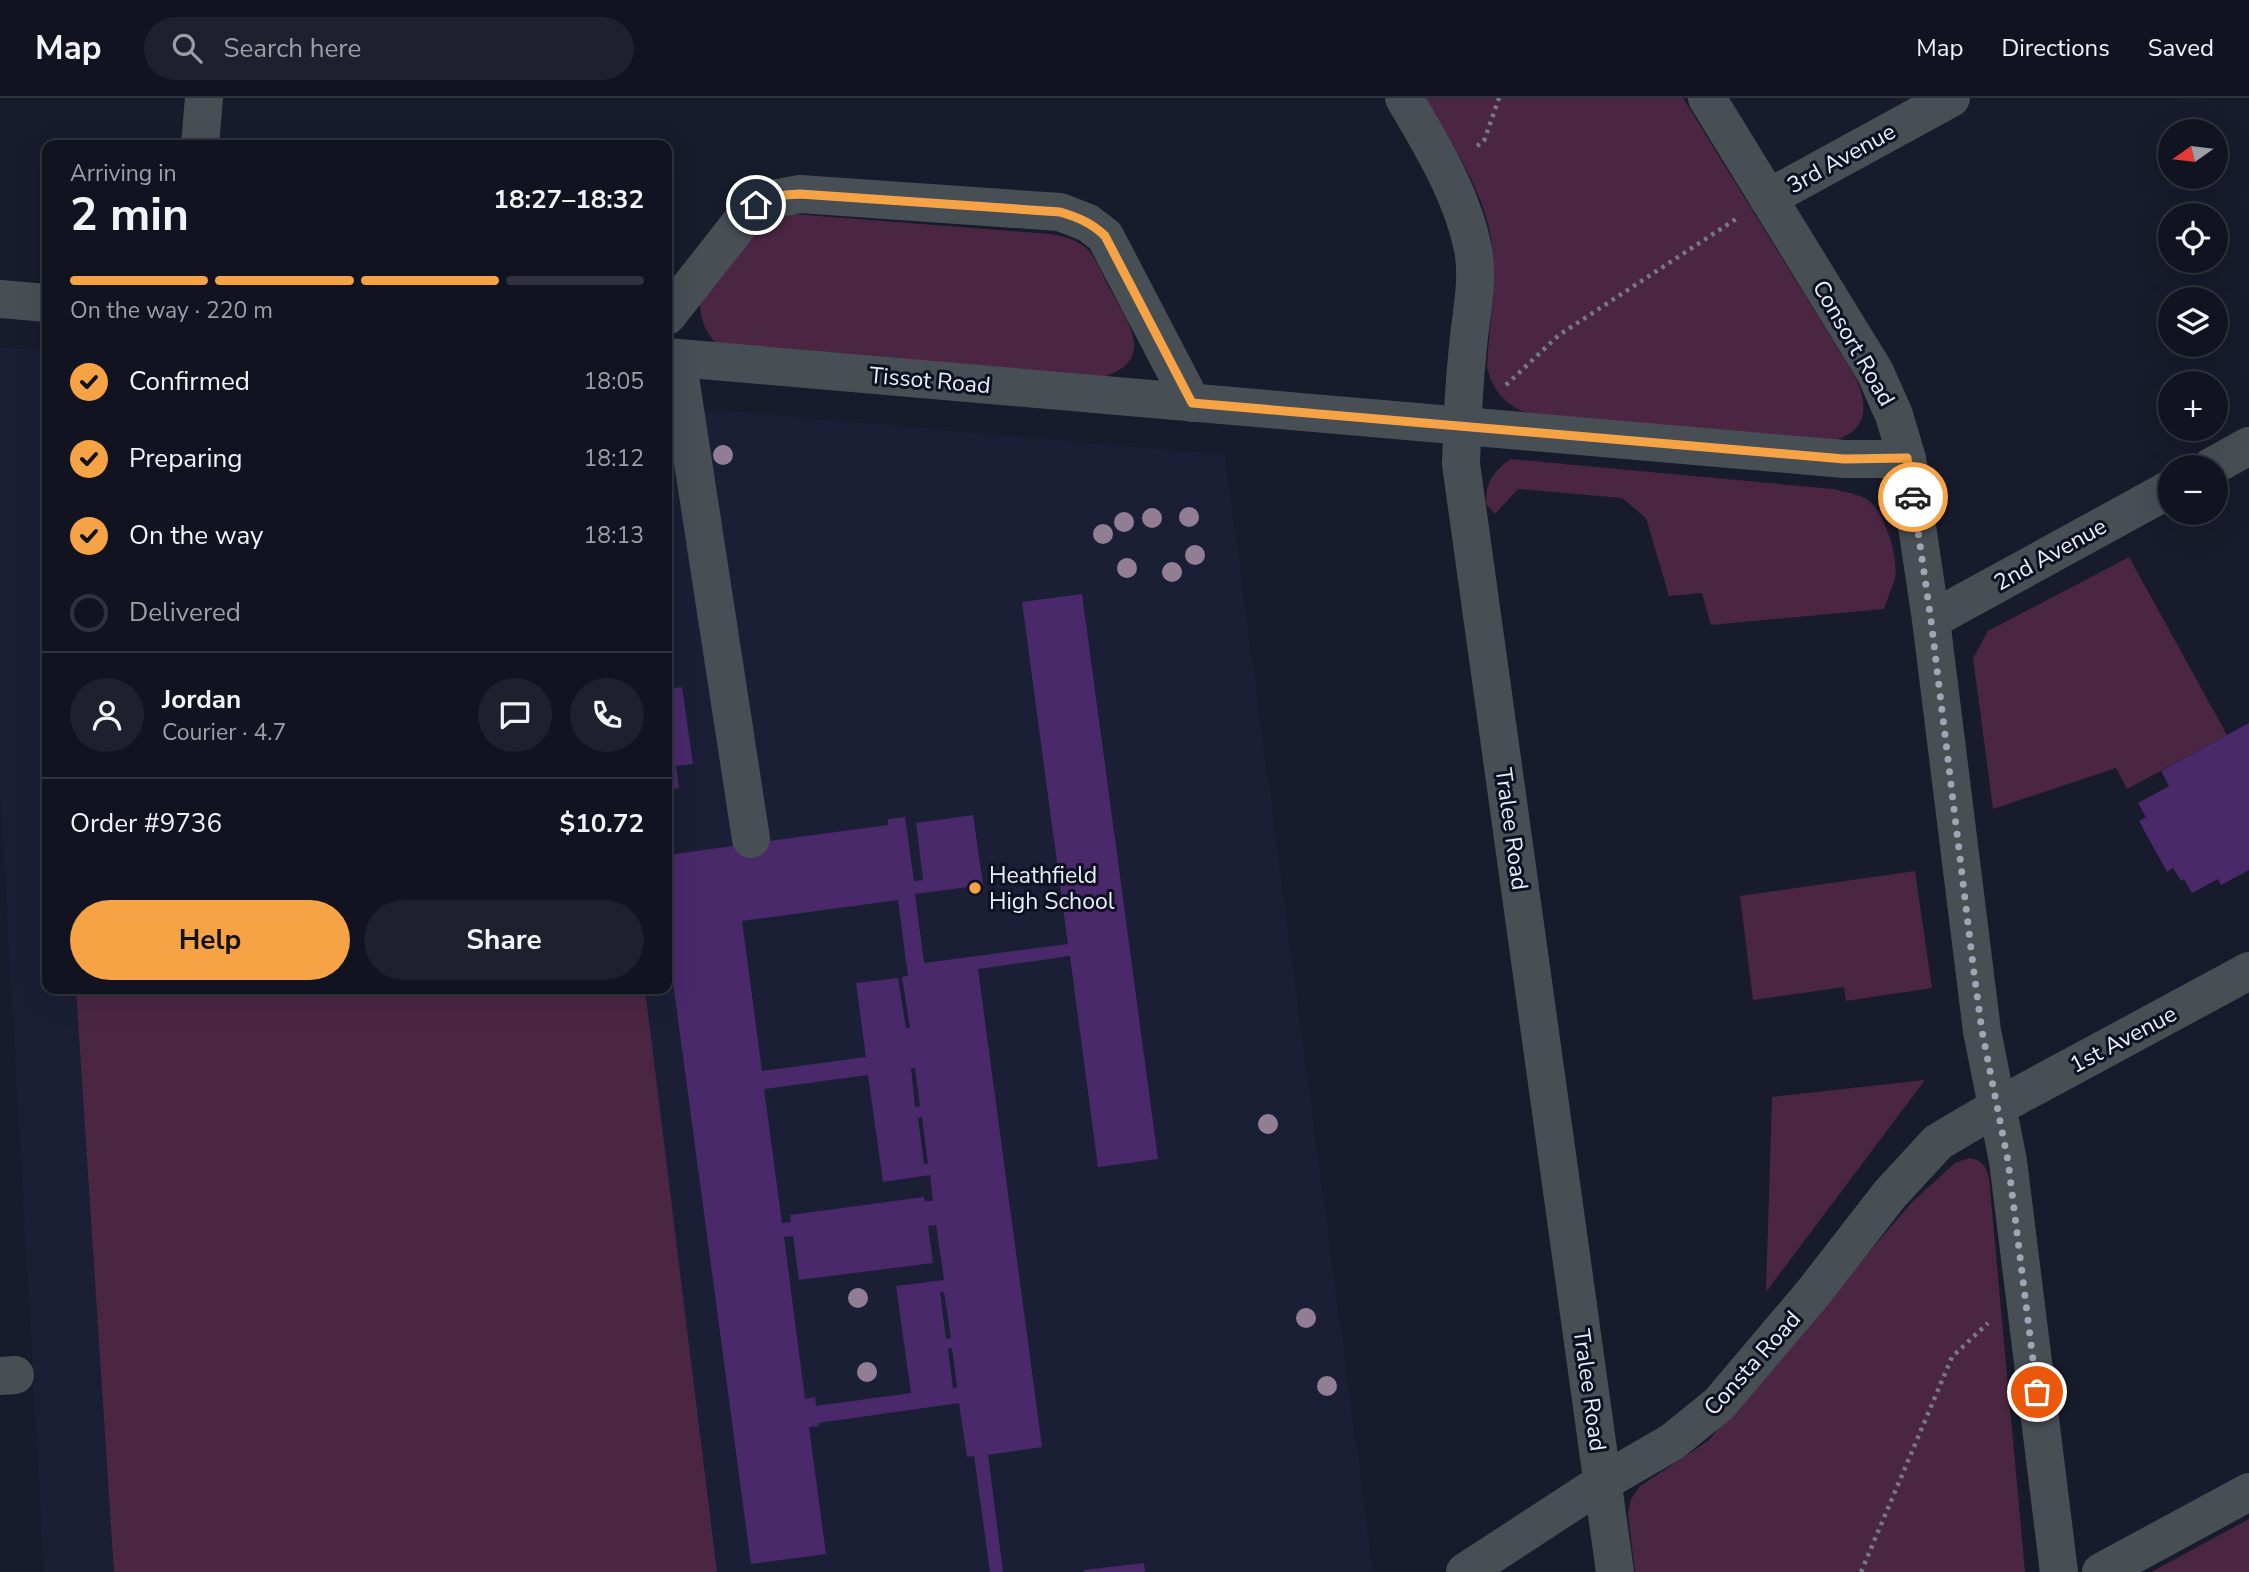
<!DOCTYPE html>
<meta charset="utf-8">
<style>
body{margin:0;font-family:"Nunito Sans",sans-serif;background:#1e212d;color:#f1f3f6;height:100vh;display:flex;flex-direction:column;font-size:26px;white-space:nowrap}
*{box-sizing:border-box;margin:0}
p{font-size:23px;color:#9c9ea5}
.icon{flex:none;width:38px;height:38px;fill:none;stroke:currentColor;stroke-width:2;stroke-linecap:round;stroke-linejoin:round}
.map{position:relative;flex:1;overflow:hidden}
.drawer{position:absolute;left:42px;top:42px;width:630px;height:854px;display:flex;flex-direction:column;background:#111420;border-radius:14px;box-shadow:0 7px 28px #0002,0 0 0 2px #30333e}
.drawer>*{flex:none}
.needle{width:46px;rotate:256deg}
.controls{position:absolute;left:2158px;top:21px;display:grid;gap:14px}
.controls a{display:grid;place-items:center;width:70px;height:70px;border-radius:50%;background:#111420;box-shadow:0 7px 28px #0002,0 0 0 2px #30333e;font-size:35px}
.pin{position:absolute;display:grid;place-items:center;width:60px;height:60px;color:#fff;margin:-30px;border:4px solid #fff;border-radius:50%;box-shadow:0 2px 7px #0007}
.courier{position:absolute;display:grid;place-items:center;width:70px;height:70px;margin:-35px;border:5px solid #f5a345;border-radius:50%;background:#fff;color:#222;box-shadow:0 2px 9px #0007}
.head em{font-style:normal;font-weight:700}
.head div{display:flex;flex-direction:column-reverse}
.head{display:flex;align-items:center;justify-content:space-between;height:119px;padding:0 28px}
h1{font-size:46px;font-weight:700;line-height:52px}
.bar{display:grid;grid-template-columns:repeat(4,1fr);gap:10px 7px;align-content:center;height:84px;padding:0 28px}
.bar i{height:9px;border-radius:5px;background:#30333e}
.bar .current{background:#f5a345}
.bar p{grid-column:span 4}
.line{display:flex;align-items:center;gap:18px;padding:0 28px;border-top:2px solid #30333e}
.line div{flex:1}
.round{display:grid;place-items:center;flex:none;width:74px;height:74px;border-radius:37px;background:#1e212d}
ol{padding:0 28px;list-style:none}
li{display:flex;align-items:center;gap:21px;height:77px}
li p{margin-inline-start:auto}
li .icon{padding:7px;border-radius:50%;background:#f5a345;color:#111;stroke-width:4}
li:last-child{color:#9c9ea5}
li i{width:38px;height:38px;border:4px solid #30333e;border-radius:50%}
.button{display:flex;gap:14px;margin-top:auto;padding:14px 28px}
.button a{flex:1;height:80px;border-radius:42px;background:#f5a345;color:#111;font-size:28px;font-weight:700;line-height:80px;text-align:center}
.button a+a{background:#1e212d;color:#f1f3f6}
header{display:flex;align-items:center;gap:42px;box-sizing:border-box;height:98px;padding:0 35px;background:#111420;border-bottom:2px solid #30333e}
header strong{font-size:33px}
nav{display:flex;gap:38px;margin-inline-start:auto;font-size:24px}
.search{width:490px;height:63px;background:#1e212d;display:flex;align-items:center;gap:18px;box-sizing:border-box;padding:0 24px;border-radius:38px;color:#9c9ea5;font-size:26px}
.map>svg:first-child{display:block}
.built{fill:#1b1f36}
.green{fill:#4b2643}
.building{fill:#492969;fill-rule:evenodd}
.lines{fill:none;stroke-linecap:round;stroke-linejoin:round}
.path{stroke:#757886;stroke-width:4.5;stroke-dasharray:3.5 5;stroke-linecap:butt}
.minor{stroke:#474f55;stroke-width:38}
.tree{fill:#917e95}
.done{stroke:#a1a4b2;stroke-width:7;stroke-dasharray:0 12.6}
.route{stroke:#f5a345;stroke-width:9}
.poi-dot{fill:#f5a345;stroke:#0e1121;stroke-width:2.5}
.labels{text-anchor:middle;stroke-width:6;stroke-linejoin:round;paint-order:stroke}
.street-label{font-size:23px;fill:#ebeefa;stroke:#0e1121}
.poi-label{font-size:23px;fill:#ebeefa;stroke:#0e1121;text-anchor:start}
</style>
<header>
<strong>Map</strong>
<div class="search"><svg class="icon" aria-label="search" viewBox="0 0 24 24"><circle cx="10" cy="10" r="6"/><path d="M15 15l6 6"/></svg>Search here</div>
<nav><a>Map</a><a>Directions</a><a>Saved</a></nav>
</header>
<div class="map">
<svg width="2249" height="1474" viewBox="0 0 2249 1474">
<rect width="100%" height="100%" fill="#171b2b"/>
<polygon class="built" points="0,249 47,253 47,891 667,891 667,308 1225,357 1373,1474 44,1474 0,689"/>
<g class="green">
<path d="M1425,0h258l170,275c15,28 18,56 -18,67l-304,-26c-24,-7 -38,-22 -44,-47 2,-40 10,-84 5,-123 -7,-53 -41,-101 -67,-146z"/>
<path d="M794,116l256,20c14,2 24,5 35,13 11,9 18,30 25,42 20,37 47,72 -10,89l-380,-30c-13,-13 -19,-25 -20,-44l50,-68 20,-16z"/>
<path d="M1510,361l323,30c11,3 27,5 36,12 16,13 30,57 26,77 -3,10 -8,21 -11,31l-173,16 -9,-32 -33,3 -23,-78 -24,-20 -104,-9 -23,25 -9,-10c-1,-21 8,-33 24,-45z"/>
<polygon points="2129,459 2227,637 2127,691 2116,670 1993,711 1973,560 1988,533"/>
<polygon points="1915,773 1932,890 1846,903 1844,889 1753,902 1740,798"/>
<polygon points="76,891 645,891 717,1474 114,1474"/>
<polygon points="1925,982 1766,1194 1772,999"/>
<path d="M1969,1060c13,2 17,8 20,20l36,394h-390l-7,-59 3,-14 9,-13 68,-45 203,-238 44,-40z"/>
<polygon points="2249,1421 2249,1474 2151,1474"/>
</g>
<g class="building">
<path d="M1082,496l76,565 -60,8 -28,-211 -92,13 64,478 -54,8 15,117h-13l-16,-116 -7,1 -8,-54 -141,20 1,3 -10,1 17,127 -75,10 -84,-627v-82l221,-30v-6l17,-2 9,64 9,-1 -7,-57 57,-8 10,70 -68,9 9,69 144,-19 -46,-342zM898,802l10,76 -6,1 8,51h-4l-8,-50 -42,5 10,74 -104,14 -20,-150zM911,970h4l5,38 -5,1zM868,977l15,107 47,-7 3,26h-8l-1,-4 -134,18 1,7 -9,1 -18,-134zM922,1019l6,47h-4l-6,-46zM936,1127l8,55 -48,6 15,107 -95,13 -1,-9 -10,2 -21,-162 9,-1 6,44 134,-17 -5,-37zM940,1194h4l7,46 -5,1zM952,1250l5,39 -4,2 -5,-40z"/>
<polygon points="682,589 693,666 676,668 679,690 667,692 667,591"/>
<polygon points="2249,625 2249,772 2221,787 2218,781 2192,795 2184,781 2181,783 2173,770 2167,774 2139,723 2146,719 2138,705 2169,688 2161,673"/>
<polygon points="1144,1465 1145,1474 1084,1474 1084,1472"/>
</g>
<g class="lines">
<g class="path">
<polyline points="1477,48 1484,43 1499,0"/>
<polyline points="1506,287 1559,237 1736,121"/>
<polyline points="1861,1474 1952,1259 1988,1225"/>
</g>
<g class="minor">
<path d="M1404,0c28,48 58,96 69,151 6,31 -2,65 -5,97 -4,39 -6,78 -7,118l154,1108"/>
<polyline points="1707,0 1875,274 1894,317 1907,361 1931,522 1982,933 2008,1063 2059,1474"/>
<polyline points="200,47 204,0"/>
<polyline points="1768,100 1951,0"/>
<polyline points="0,201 47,205"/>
<polyline points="667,218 752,110 773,101 800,96 1060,114 1088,125 1105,138 1192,305"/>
<polyline points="667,259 1844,361 1907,361"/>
<polyline points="677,260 751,741"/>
<polyline points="2211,369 2249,348"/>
<polyline points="1931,522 2170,391"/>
<polyline points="0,1278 15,1277"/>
<polyline points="1465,1474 1603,1384 1672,1344 1719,1306 1813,1195 1890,1096 1938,1044 1997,1009 2249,873"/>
<polyline points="2101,1474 2249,1394"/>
</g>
</g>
<g class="tree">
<circle cx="723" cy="357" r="10"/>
<circle cx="1189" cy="419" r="10"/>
<circle cx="1152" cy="420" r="10"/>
<circle cx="1124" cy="424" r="10"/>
<circle cx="1103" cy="436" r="10"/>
<circle cx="1195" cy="457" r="10"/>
<circle cx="1127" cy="470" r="10"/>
<circle cx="1172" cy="474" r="10"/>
<circle cx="1268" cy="1026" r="10"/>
<circle cx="858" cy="1200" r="10"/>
<circle cx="1306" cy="1220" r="10"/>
<circle cx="867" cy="1274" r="10"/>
<circle cx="1327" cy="1288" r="10"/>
</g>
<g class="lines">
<polyline class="done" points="1913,399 1931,522 1974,875 1982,933 2008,1063 2037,1294"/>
<path class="route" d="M756,107l29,-10 15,-1 260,18c17,5 32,11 45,24l87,167 652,56 63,-1 6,39"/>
</g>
<circle class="poi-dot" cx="975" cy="790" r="7"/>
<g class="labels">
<g class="street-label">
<text transform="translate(1841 60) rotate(-29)" y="8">3rd Avenue</text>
<text transform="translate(1854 245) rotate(60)" y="8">Consort Road</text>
<text transform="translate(930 282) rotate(5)" y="8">Tissot Road</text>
<text transform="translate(2050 456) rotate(-29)" y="8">2nd Avenue</text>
<text transform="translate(1512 731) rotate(82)" y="8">Tralee Road</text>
<text transform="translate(2123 941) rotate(-28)" y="8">1st Avenue</text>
<text transform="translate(1752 1265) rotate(-48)" y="8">Consta Road</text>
<text transform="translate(1590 1292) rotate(82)" y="8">Tralee Road</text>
</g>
<g class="poi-label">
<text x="989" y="785">Heathfield<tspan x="989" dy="26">High School</tspan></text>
</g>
</g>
</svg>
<div class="controls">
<a><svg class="needle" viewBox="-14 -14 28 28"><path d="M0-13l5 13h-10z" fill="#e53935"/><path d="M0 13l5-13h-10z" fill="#9c9ea5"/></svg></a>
<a><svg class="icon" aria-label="locate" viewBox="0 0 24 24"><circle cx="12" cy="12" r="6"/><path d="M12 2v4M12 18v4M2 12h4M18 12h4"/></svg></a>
<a><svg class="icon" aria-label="layers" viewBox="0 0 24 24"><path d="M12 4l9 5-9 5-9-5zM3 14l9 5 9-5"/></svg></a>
<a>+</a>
<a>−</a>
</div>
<div class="pin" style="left:2037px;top:1294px;background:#ea580c"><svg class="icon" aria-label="bag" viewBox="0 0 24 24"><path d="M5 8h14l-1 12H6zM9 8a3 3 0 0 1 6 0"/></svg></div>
<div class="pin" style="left:756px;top:107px;background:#1f2937"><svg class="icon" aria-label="home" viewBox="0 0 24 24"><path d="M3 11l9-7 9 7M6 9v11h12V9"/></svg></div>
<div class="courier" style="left:1913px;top:399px"><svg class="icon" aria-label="car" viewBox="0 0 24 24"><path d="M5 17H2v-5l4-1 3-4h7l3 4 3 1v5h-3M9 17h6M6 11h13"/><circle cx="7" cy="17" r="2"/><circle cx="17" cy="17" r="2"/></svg></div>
<section class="drawer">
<div class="head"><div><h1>2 min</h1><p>Arriving in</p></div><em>18:27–18:32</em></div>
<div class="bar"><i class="current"></i><i class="current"></i><i class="current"></i><i></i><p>On the way · 220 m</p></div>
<ol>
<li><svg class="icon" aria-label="check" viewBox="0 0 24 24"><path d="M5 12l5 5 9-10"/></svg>Confirmed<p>18:05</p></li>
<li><svg class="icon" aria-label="check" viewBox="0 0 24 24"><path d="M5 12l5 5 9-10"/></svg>Preparing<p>18:12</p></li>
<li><svg class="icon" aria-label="check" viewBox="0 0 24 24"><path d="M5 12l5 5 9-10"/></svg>On the way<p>18:13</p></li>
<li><i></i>Delivered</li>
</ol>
<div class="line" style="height:126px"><a class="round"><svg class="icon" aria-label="person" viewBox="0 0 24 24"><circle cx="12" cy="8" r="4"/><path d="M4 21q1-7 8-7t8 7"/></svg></a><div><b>Jordan</b><p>Courier · 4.7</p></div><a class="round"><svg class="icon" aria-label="chat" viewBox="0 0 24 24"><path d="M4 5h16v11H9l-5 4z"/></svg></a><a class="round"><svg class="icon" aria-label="phone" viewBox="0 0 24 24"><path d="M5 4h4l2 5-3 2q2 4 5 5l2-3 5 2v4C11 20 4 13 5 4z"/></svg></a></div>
<div class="line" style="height:91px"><div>Order #9736</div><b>$10.72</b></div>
<div class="button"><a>Help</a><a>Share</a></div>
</section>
</div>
